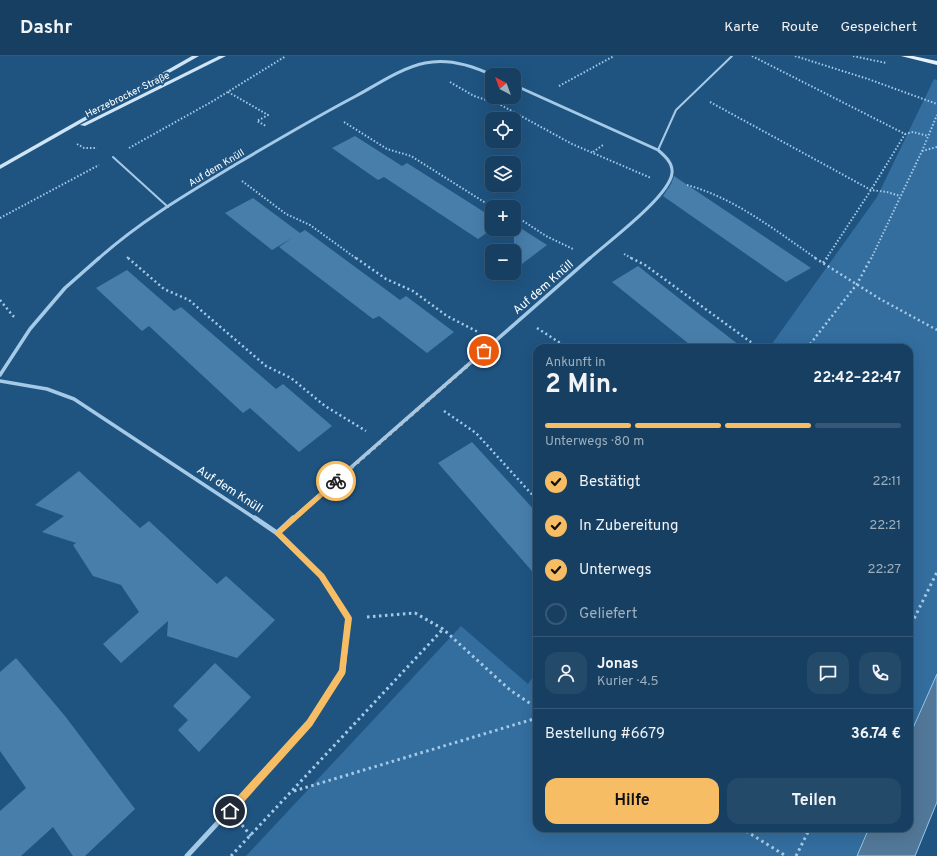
<!DOCTYPE html>
<html lang="de">
<meta charset="utf-8">
<style>
body{margin:0;font-family:Overpass,sans-serif;background:#244a6a;color:#f1f3f6;height:100vh;display:flex;flex-direction:column;font-size:15px;white-space:nowrap}
*{box-sizing:border-box;margin:0}
p{font-size:13px;color:#9eafbd}
.icon{flex:none;width:22px;height:22px;fill:none;stroke:currentColor;stroke-width:2;stroke-linecap:round;stroke-linejoin:round}
.map{position:relative;flex:1;overflow:hidden}
.details{position:absolute;left:533px;top:288px;width:380px;height:488px;display:flex;flex-direction:column;background:#173f61;border-radius:12px;box-shadow:0 4px 16px #0002,0 0 0 1px #365876}
.details>*{flex:none}
.needle{width:26px;rotate:319deg}
.controls{position:absolute;left:485px;top:12px;display:grid;gap:8px}
.controls a{display:grid;place-items:center;width:36px;height:36px;border-radius:8px;background:#173f61;box-shadow:0 4px 16px #0002,0 0 0 1px #365876;font-size:20px}
.pin{position:absolute;display:grid;place-items:center;width:34px;height:34px;color:#fff;margin:-17px;border:2px solid #fff;border-radius:50%;box-shadow:0 1px 4px #0007}
.courier{position:absolute;display:grid;place-items:center;width:40px;height:40px;margin:-20px;border:3px solid #f6bd64;border-radius:50%;background:#fff;color:#222;box-shadow:0 1px 5px #0007}
.overview em{font-style:normal;font-weight:700}
.overview div{display:flex;flex-direction:column-reverse}
.overview{display:flex;align-items:center;justify-content:space-between;height:68px;padding:0 12px}
h1{font-size:26px;font-weight:700;line-height:30px}
.bar{display:grid;grid-template-columns:repeat(4,1fr);gap:6px 4px;align-content:center;height:48px;padding:0 12px}
.bar i{height:5px;border-radius:3px;background:#365876}
.bar .current{background:#f6bd64}
.bar p{grid-column:span 4}
.line{display:flex;align-items:center;gap:10px;padding:0 12px;border-top:1px solid #365876}
.line div{flex:1}
.round{display:grid;place-items:center;flex:none;width:42px;height:42px;border-radius:12px;background:#244a6a}
ol{padding:0 12px;list-style:none}
li{display:flex;align-items:center;gap:12px;height:44px}
li p{margin-inline-start:auto}
li .icon{padding:4px;border-radius:50%;background:#f6bd64;color:#111;stroke-width:4}
li:last-child{color:#9eafbd}
li i{width:22px;height:22px;border:2px solid #365876;border-radius:50%}
.primary-button{display:flex;gap:8px;margin-top:auto;padding:8px 12px}
.primary-button a{flex:1;height:46px;border-radius:12px;background:#f6bd64;color:#111;font-size:16px;font-weight:700;line-height:46px;text-align:center}
.primary-button a+a{background:#244a6a;color:#f1f3f6}
header{display:flex;align-items:center;gap:24px;box-sizing:border-box;height:56px;padding:0 20px;background:#173f61;border-bottom:1px solid #365876}
header strong{font-size:19px}
nav{display:flex;gap:22px;margin-inline-start:auto;font-size:14px}
.map>svg:first-child{display:block}
.green{fill:#336e9f}
.water{fill:#527899;stroke:#98c7ea}
.building{fill:#487eaa}
.lines{fill:none;stroke-linecap:round;stroke-linejoin:round}
.path-far2{stroke:#a5cae8;stroke-width:2;stroke-dasharray:1.5 2;stroke-linecap:butt}
.path-far1{stroke:#a5cae8;stroke-width:2.5;stroke-dasharray:2 3;stroke-linecap:butt}
.path{stroke:#a5cae8;stroke-width:3;stroke-dasharray:2.5 3.5;stroke-linecap:butt}
.service{stroke:#a5cae8;stroke-width:2}
.minor-far2{stroke:#a5cae8;stroke-width:3}
.minor-far1{stroke:#a5cae8;stroke-width:3.5}
.minor{stroke:#a5cae8;stroke-width:5}
.secondary{fill:#cfe5f7;fill-rule:evenodd}
.primary{fill:#e7f2fe;fill-rule:evenodd}
.route{fill:#f6bd64}
.done{stroke:#b1c3d3;stroke-width:4;stroke-dasharray:0 7.2}
.labels{text-anchor:middle;stroke-width:4;stroke-linejoin:round;paint-order:stroke}
.far-street-label{font-size:10px;fill:#fff;stroke:#1f5481}
.street-label{font-size:12px;fill:#fff;stroke:#1f5481}
</style>
<header>
<strong>Dashr</strong>
<nav><a>Karte</a><a>Route</a><a>Gespeichert</a></nav>
</header>
<div class="map">
<svg width="937" height="800" viewBox="0 0 937 800">
<rect width="100%" height="100%" fill="#1f5481"/>
<g class="green">
<polygon points="934,23 937,24 937,618 909,681 909,292 769,292 877,141"/>
<polygon points="461,570 528,628 537,615 537,772 869,772 857,800 246,800"/>
</g>
<polygon class="water" points="937,618 937,746 915,800 857,800 869,772 909,772 909,681"/>
<g class="building">
<polygon points="355,80 402,110 407,107 492,161 492,173 478,183 384,121 378,124 332,92"/>
<polygon points="674,120 762,179 811,212 786,226 663,140 671,128"/>
<polygon points="253,142 300,177 305,174 400,244 406,240 454,276 427,297 379,260 373,263 279,191 292,182 272,194 225,157"/>
<polygon points="514,168 547,189 514,214"/>
<polygon points="638,210 699,258 743,292 694,292 612,226"/>
<polygon points="127,214 174,255 181,251 276,333 283,328 332,370 299,396 250,352 243,357 149,270 142,275 96,232"/>
<polygon points="472,386 537,457 537,521 438,407"/>
<polygon points="79,415 140,472 149,465 217,528 226,520 275,564 237,602 167,580 168,565 121,607 103,588 139,556 121,529 93,520 73,489 76,487 42,476 64,460 35,449"/>
<polygon points="16,602 65,660 135,753 85,800 73,800 53,771 21,800 0,800 0,755 26,732 0,695 0,616"/>
<polygon points="215,607 251,641 199,696 178,674 188,664 173,650"/>
</g>
<g class="lines">
<g class="path-far2">
<polyline points="752,0 905,78 913,76 928,80"/>
<polyline points="795,0 868,23 937,48"/>
<polyline points="853,0 886,7"/>
<polyline points="450,26 474,40 499,48 572,88 651,122"/>
<polyline points="559,30 614,0"/>
<polyline points="228,36 268,59 257,65 266,70"/>
<polyline points="710,46 871,134 887,136 900,140"/>
<polyline points="344,66 387,93 411,100 492,151"/>
<polyline points="77,88 84,92 97,92"/>
<polyline points="129,92 213,45 286,0"/>
<polyline points="922,95 937,91"/>
<polyline points="593,96 603,89"/>
<polyline points="242,125 286,158 310,169 357,203"/>
<path d="M687,129c48,13 89,46 130,74"/>
<polyline points="514,159 546,180 573,193"/>
<polyline points="0,162 99,109"/>
<polyline points="624,198 633,203"/>
<polyline points="127,201 129,203"/>
<polyline points="826,203 871,134 905,78"/>
<polyline points="871,203 922,95 937,59"/>
</g>
<g class="path-far1">
<polyline points="128,202 164,233 189,244 266,310 291,322 325,350 366,375"/>
<polyline points="356,202 386,223 413,235 447,260 478,276"/>
<polyline points="631,202 645,209 759,292 764,292"/>
<polyline points="815,202 880,243 937,274"/>
<polyline points="823,207 827,202"/>
<polyline points="0,244 13,260 17,261"/>
<polyline points="537,272 568,292"/>
<polyline points="807,292 857,228 871,202"/>
<polyline points="444,355 476,377 537,444"/>
</g>
<g class="path">
<polyline points="367,561 415,557 443,573 510,634 537,652"/>
<polyline points="909,573 937,516"/>
<polyline points="294,735 537,662"/>
<polyline points="242,769 251,780"/>
<polyline points="741,772 786,800"/>
<polyline points="231,800 443,573"/>
<polyline points="796,800 810,772"/>
</g>
<g class="service">
<polyline points="658,94 676,54 732,0"/>
<polyline points="113,101 168,151"/>
</g>
<g class="minor-far2">
<path d="M514,29l144,65c7,6 15,13 14,23 -2,23 -64,69 -83,86"/>
<path d="M98,203c42,-38 92,-67 140,-96 39,-23 78,-46 118,-67 22,-12 45,-28 69,-33 23,-5 46,2 67,12"/>
</g>
<g class="minor-far1">
<polyline points="0,319 30,273 65,232 99,202"/>
<polyline points="0,325 47,333 74,343 256,463"/>
<polyline points="292,463 590,202"/>
</g>
<g class="minor">
<polyline points="277,477 293,462"/>
<polyline points="187,800 310,667 343,616 348,562 321,520 277,477 255,462"/>
</g>
<g class="secondary">
<polygon points="192,0 199,0 0,113 0,109"/>
<polygon points="219,0 226,0 85,70 80,69"/>
</g>
<polygon class="primary" points="901,0 913,0 937,5 937,9"/>
</g>
<polygon class="route" points="336,422 339,425 338,427 282,477 324,518 351,560 352,562 345,618 312,670 233,758 230,759 227,758 226,755 227,752 307,664 339,614 345,563 319,522 274,477"/>
<g class="lines">
<polyline class="done" points="336,425 484,295"/>
</g>
<g class="labels">
<g class="far-street-label">
<text transform="translate(127 38) rotate(-26)" y="4">Herzebrocker Straße</text>
<text transform="translate(216 111) rotate(-31)" y="4">Auf dem Knüll</text>
</g>
<g class="street-label">
<text transform="translate(543 231) rotate(-41)" y="4">Auf dem Knüll</text>
<text transform="translate(230 433) rotate(33)" y="4">Auf dem Knüll</text>
</g>
</g>
</svg>
<div class="controls">
<a><svg class="needle" viewBox="-14 -14 28 28"><path d="M0-13l5 13h-10z" fill="#e53935"/><path d="M0 13l5-13h-10z" fill="#9eafbd"/></svg></a>
<a><svg class="icon" aria-label="locate" viewBox="0 0 24 24"><circle cx="12" cy="12" r="6"/><path d="M12 2v4M12 18v4M2 12h4M18 12h4"/></svg></a>
<a><svg class="icon" aria-label="layers" viewBox="0 0 24 24"><path d="M12 4l9 5-9 5-9-5zM3 14l9 5 9-5"/></svg></a>
<a>+</a>
<a>−</a>
</div>
<div class="pin" style="left:484px;top:295px;background:#ea580c"><svg class="icon" aria-label="bag" viewBox="0 0 24 24"><path d="M5 8h14l-1 12H6zM9 8a3 3 0 0 1 6 0"/></svg></div>
<div class="pin" style="left:230px;top:755px;background:#1f2937"><svg class="icon" aria-label="home" viewBox="0 0 24 24"><path d="M3 11l9-7 9 7M6 9v11h12V9"/></svg></div>
<div class="courier" style="left:336px;top:425px"><svg class="icon" aria-label="bike" viewBox="0 0 24 24"><circle cx="6" cy="16" r="4"/><circle cx="18" cy="16" r="4"/><path d="M6 16l4-8h5l3 8M10 8l3 8H6M13 5h3"/></svg></div>
<section class="details">
<div class="overview"><div><h1>2 Min.</h1><p>Ankunft in</p></div><em>22:42–22:47</em></div>
<div class="bar"><i class="current"></i><i class="current"></i><i class="current"></i><i></i><p>Unterwegs · 80 m</p></div>
<ol>
<li><svg class="icon" aria-label="check" viewBox="0 0 24 24"><path d="M5 12l5 5 9-10"/></svg>Bestätigt<p>22:11</p></li>
<li><svg class="icon" aria-label="check" viewBox="0 0 24 24"><path d="M5 12l5 5 9-10"/></svg>In Zubereitung<p>22:21</p></li>
<li><svg class="icon" aria-label="check" viewBox="0 0 24 24"><path d="M5 12l5 5 9-10"/></svg>Unterwegs<p>22:27</p></li>
<li><i></i>Geliefert</li>
</ol>
<div class="line" style="height:72px"><a class="round"><svg class="icon" aria-label="person" viewBox="0 0 24 24"><circle cx="12" cy="8" r="4"/><path d="M4 21q1-7 8-7t8 7"/></svg></a><div><b>Jonas</b><p>Kurier · 4.5</p></div><a class="round"><svg class="icon" aria-label="chat" viewBox="0 0 24 24"><path d="M4 5h16v11H9l-5 4z"/></svg></a><a class="round"><svg class="icon" aria-label="phone" viewBox="0 0 24 24"><path d="M5 4h4l2 5-3 2q2 4 5 5l2-3 5 2v4C11 20 4 13 5 4z"/></svg></a></div>
<div class="line" style="height:52px"><div>Bestellung #6679</div><b>36.74 €</b></div>
<div class="primary-button"><a>Hilfe</a><a>Teilen</a></div>
</section>
</div>
